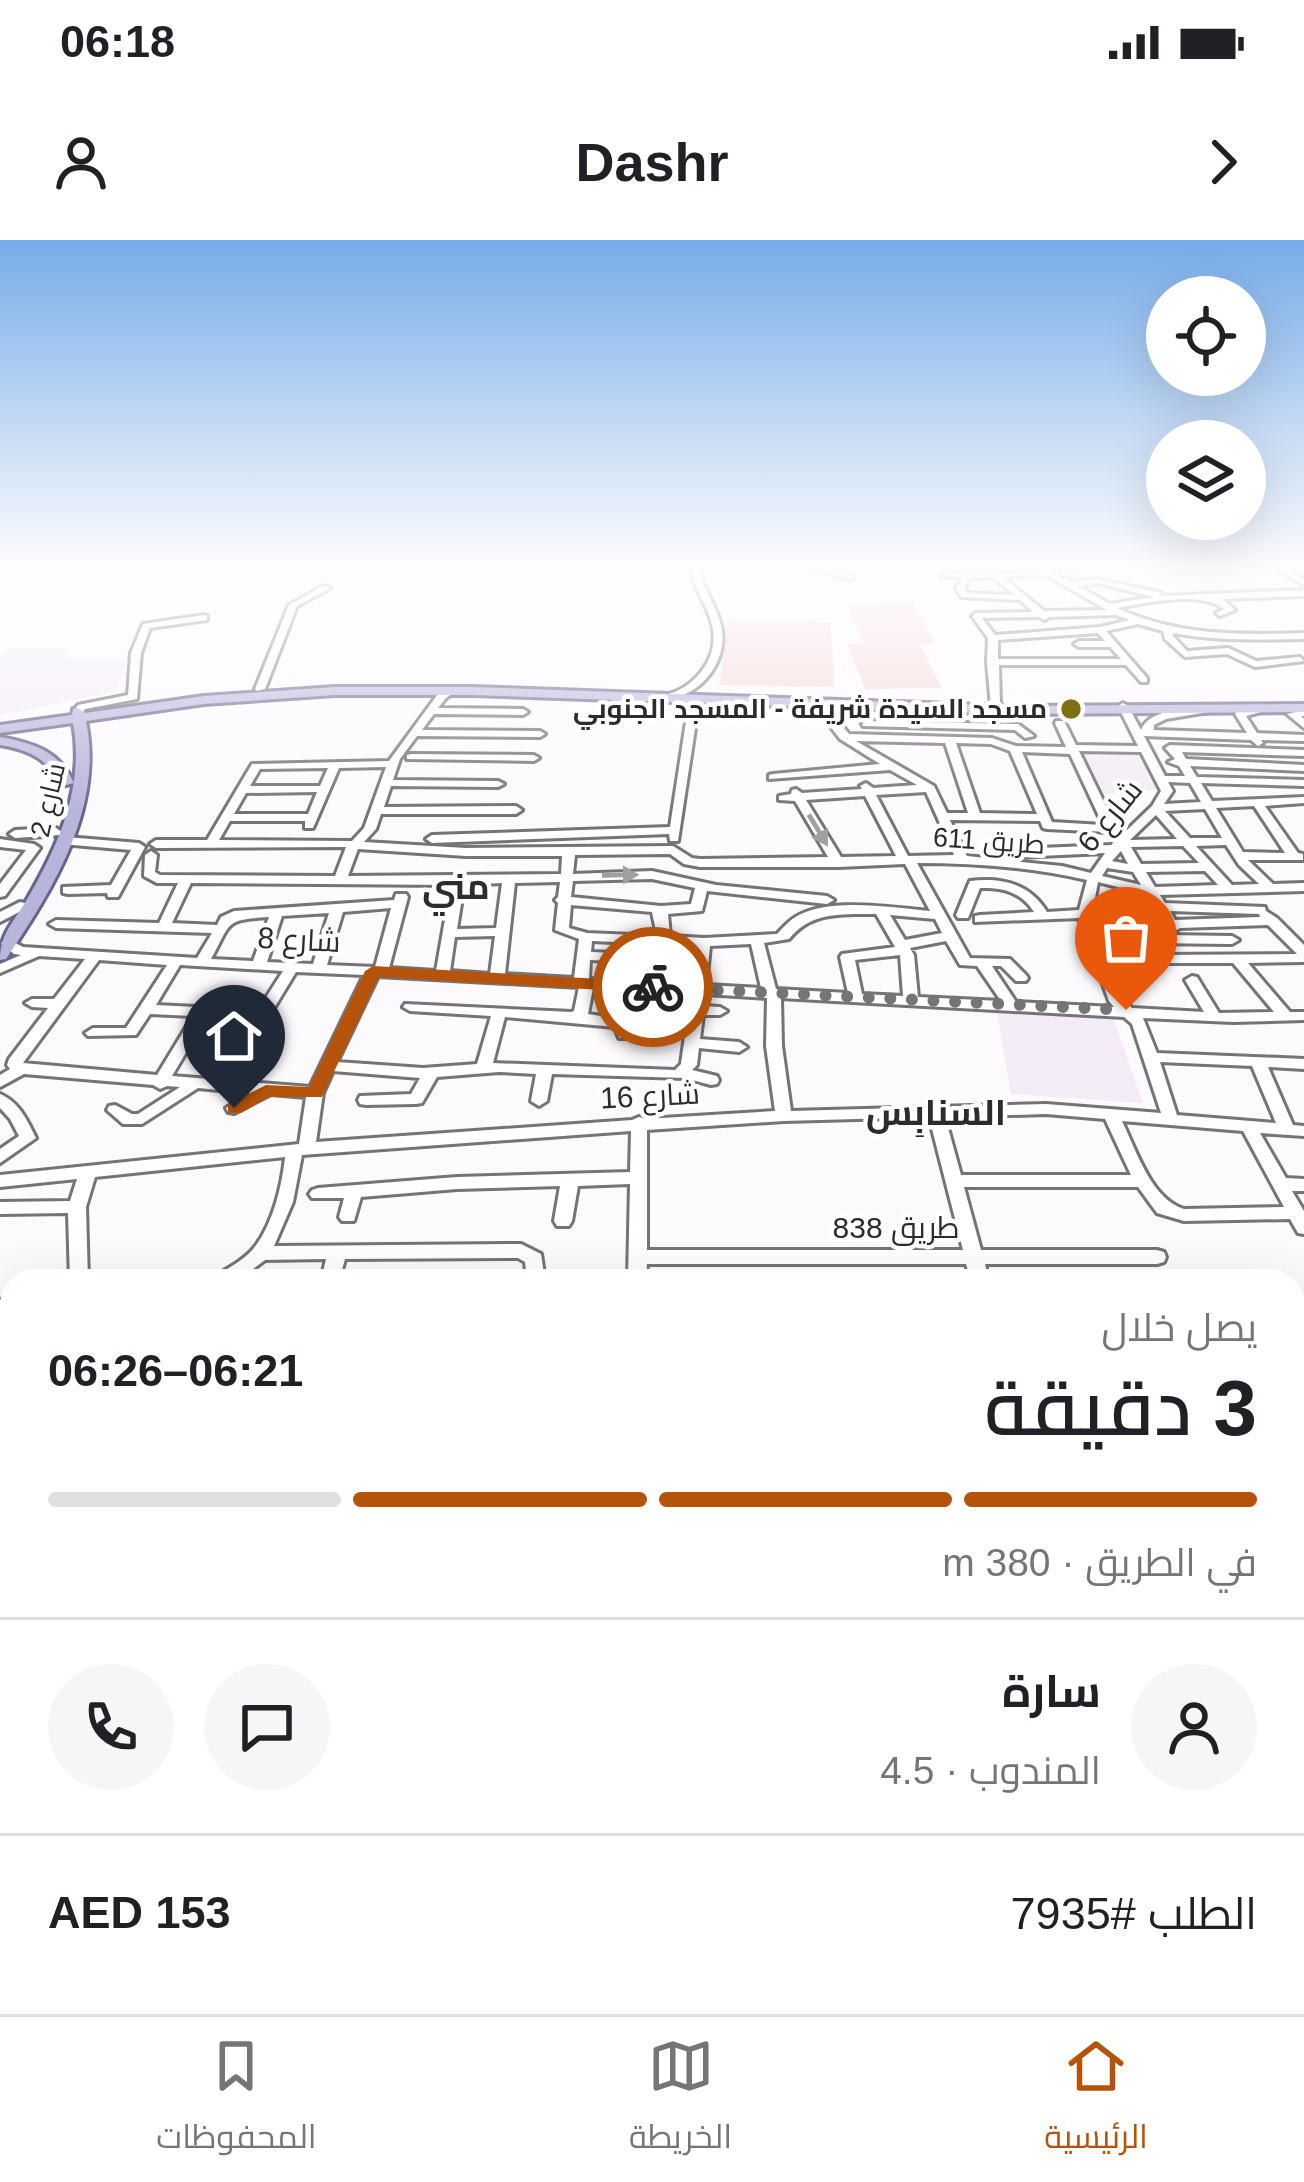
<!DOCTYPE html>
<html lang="ar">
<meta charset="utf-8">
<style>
body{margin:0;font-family:Arial,Cairo,sans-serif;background:#f6f6f6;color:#202124;direction:rtl;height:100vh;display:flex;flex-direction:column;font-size:45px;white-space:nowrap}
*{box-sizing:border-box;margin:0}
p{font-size:39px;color:#757577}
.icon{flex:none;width:66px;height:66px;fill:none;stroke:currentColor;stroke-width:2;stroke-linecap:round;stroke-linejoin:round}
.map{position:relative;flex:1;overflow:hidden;direction:ltr}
.drawer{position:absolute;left:0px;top:1029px;width:1305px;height:747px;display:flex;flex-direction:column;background:#fff;border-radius:36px 36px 0 0;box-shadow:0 12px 48px #0002;direction:rtl}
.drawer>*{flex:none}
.controls{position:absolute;left:1146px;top:36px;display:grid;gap:24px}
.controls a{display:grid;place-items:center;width:120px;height:120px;border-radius:50%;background:#fff;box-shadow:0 12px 48px #0002;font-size:60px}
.pin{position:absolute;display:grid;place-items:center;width:102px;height:102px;color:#fff;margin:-123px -51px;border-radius:50% 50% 50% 0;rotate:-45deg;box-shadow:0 0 12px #0007}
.pin .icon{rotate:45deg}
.courier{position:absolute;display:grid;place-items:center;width:120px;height:120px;margin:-60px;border:9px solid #b45309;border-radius:50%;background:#fff;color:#222;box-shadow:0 3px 15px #0007}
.overview em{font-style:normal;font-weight:600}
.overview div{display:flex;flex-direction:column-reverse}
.overview{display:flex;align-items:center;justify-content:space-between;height:204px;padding:0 48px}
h1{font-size:78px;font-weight:600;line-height:90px}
.bar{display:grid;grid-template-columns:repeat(4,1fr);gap:18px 12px;align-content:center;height:144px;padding:0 48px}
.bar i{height:15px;border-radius:9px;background:#e0e0e0}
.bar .active{background:#b45309}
.bar p{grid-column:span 4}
.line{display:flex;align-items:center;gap:30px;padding:0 48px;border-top:3px solid #e0e0e0}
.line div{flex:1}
.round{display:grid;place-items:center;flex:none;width:126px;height:126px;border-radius:63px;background:#f6f6f6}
.status{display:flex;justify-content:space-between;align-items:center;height:84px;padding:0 60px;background:#fff;direction:ltr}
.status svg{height:33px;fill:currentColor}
header{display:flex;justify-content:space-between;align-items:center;height:156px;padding:0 48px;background:#fff;font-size:54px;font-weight:600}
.tab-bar{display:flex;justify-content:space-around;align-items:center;height:168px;border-top:3px solid #e0e0e0;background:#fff;font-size:33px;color:#757577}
.tab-bar a{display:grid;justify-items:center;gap:6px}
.tab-bar .active{color:#b45309}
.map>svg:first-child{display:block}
.built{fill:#f3ecf6}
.green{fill:#f6d9db}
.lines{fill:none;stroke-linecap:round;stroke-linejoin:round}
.minor-casing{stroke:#757376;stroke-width:6}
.major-casing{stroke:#68658d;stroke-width:6}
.minor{fill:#fff;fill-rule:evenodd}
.major{fill:#b8b5da;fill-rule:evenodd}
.oneway{fill:#a0a0a0}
.route{fill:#b45309}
.done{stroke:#757476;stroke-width:12;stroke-dasharray:0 21.6}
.poi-dot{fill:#7f7111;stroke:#fff;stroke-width:4.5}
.labels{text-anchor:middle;stroke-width:9;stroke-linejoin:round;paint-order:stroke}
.far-poi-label{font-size:27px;font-weight:bold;fill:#2d2c2d;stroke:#fff;text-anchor:end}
.far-street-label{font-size:27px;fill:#2d2c2d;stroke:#fff}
.street-label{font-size:30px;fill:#2d2c2d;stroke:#fff}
.far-district-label{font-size:36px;font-weight:bold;fill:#2d2c2d;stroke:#fff}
.quarter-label{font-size:36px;font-weight:bold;fill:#2d2c2d;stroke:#fff}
</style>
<div class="status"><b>06:18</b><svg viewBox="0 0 49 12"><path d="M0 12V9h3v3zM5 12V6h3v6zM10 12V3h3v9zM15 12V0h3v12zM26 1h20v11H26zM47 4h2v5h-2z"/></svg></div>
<header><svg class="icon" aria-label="forward" viewBox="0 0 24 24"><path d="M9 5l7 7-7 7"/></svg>Dashr<svg class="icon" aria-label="person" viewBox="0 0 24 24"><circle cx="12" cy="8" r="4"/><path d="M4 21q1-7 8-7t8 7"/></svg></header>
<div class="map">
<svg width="1304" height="1774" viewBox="0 0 1304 1774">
<rect width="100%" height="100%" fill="#fcfafd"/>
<g class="built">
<polygon points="9,408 67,408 67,419 127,419 115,452 0,475 0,417"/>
<polygon points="1080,511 1140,512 1163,549 1102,554"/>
<polygon points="997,772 1112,775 1143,863 1011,854"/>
</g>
<g class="green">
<polygon points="912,362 935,404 920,405 942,448 865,449 847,404 864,403 846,363"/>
<polygon points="728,381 831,382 834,447 719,445"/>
</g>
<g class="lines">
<defs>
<g id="minor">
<path d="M691,325h8c2,25 20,42 23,65 5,34 -24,68 -57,69v-4c28,-6 53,-35 48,-65 -3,-24 -21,-40 -22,-65z"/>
<polygon points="803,325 815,325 854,337 850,339"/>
<path d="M1028,325h62l-4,2 -37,3 22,12 27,-3 63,14v3l143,-6v6l-82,3 13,11 -15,6 -4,-3 8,-4c-24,-19 -77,-6 -107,-1 60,28 122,27 187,25v6c-44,1 -88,2 -131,-6v3l14,15 41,-3 28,13 44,-4 4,4 -49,6 -28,-13 -42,3 -20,-18 -2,-8 -25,-7 -32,7 41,47v4h-6l-15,-17h-127l1,40 -9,2 -4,-45 1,-24 -16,-22 4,-3 57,-1 -13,-12 -59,-3 -5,-8 6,-11 -21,-2 4,-2 95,-2zM1046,335l61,35 -63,1 -41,-34zM993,337l21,18 -47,-2 -3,-4 6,-11zM1098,343l56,14 -44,7 -32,-18zM1116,375l14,5 -30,7 -105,8 -13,-17 57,-1 6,3 4,-3zM1098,393l7,8h-26l-5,3 5,3h31l11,12h-123v-19z"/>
<polygon points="1269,325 1278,325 1304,340 1304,345"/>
<polygon points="323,346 330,348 297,366 265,449 257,451 255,449 289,365"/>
<polygon points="204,375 207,376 207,380 150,388 141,413 137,459 85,469 82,474 74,474 73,472 78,465 128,455 131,413 143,384"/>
<path d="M451,448l5,3 -10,7 -8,10 85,1 5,3 -5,3 -89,-1 -12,16 118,1 5,3 -5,3 -123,-1 -17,23 -7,21 105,1 6,3 -6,3 -107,-1 -7,21 132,-1 6,4 -6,4h-135l-5,15 -12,13 102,6 207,-2 19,12 8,1 128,-2 -33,-56 -16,-1v-4l12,-2 1,-4 4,-1 6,4 60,-4 -2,-3 6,-3 7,5 44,-3 -27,-15 -121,9v-4l4,-1 107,-10 -40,-25 -25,-33 1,-2h8l25,30 143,4 24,8 50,1 -11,-24 1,-2h8l12,24 62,1 -20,-40 5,-3 5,3 13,24c9,-21 41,-20 63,-23l4,1v4l-42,7 -12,6v5l93,3 -12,-19 1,-2 32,-6v4l-22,6 11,17 47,2v6l-43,-1 2,3 -5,3 -7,-6 -107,-4 21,40h20l-6,-10 -11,-4 7,-3 -10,-11 5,-3 134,5v6l-122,-4 4,7 118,6v6l-114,-5 7,11 107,3v6l-103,-3 11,18 92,-4v6l-39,3 33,47 5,1v6h-55l25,24 31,-1v8l-144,4 5,8 100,4 1,4 11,7 27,27v17l-56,1 42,49h14v8l-71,2 -90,-4 14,35 147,6v10l-36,-2 25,58 11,1v10l-44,-3 26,45 18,1v12h-12l12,20v23l-6,-1 -8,-14 -106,2 -27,-8 -19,-26h-174l17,63h176l7,2 2,5 -2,5 -7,2h-172l4,17h-18l-5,-17h-319l-1,17h-18l2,-97 -52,2 -6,35 -3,5h-12l-3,-5 6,-35 -103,3 -96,8 -7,24h-12l-3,-4 5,-19h-32l-3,-4 3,-4 6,-2 139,-11 173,-5 1,-41 -329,24 -9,47 -19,44 247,-2 20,10 4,27h-18l-2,-19 -7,-4 -173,1 -6,22h-18l5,-22 -61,1 -28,21h-24l2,-5c14,-8 29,-16 39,-28 19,-24 28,-62 31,-91l-190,20 -9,30 2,74h-18l-2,-68 -68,1v-12l70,-1 7,-22 -77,8v-12l299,-31 7,-47 -35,-3 -37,19 -6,-1 -2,-4 24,-15 -52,-5 -56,36h-19l-16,-14 2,-4 6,-1 17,9h6l42,-27 -13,-1 -7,3 -7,-4 -129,-11 -24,13v-12l10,-6 -3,-4 2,-6 39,-51 -16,-1 -7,-4 7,-4h22l31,-40 -46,-3 -39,17v-9l21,-9 -7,-1 -13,-11 7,-4 15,8 174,11 15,-25 -156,-5 -7,-4 7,-4 103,3 19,-40h-21l-13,-7 1,-21 6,-4 6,4 -2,17 5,3 175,1 11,-29 -190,1 -6,-4 6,-4h51l45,-76 137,-3 49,-67zM856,501l89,2 23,70h-21l-13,-27zM956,503l35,1 19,7 27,63 -57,-1zM1079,511l62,1 20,39 -9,15 -26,25 -10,-4zM1022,512l48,2 33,71 -51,-3zM386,527l-22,61 -12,13 -133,-1 11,-19h75v7h8l26,-60zM328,528l-8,18h-70l10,-17zM1168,542l22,1 11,19 -37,2 9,-13zM317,552l-9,22h-74l12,-21zM926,552l28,63 -46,1 -32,-61zM865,556l31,60 -55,1 -35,-57zM1254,566l31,47 -42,-1 -27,-44zM1205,569l17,29h-32l-25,-27zM1156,575l21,24 -47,1zM950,580l90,1 3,7 4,1 62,3 10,5 -8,8 -97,4 -18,10 -29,-3zM1226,605l13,20 20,19 -27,1 -36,-39zM1183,606l16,17 -58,1 -10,-17zM358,609l108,7h96l-1,18 -213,2zM1121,611l7,13 -16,-3zM1105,613l-14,20 -29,-7 -51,-5 6,-4zM670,614l14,10 16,3h138l67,-3 25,47c-38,-3 -108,-16 -140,10 -5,4 -9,9 -13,13l-73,4 -34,-2 -2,-22 34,-3 5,-20 120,13 7,-4 -7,-4 -111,-11 -64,-14 -79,3 2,-19zM917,623c56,0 115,4 170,17l-8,30 -32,2c-17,-28 -45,-35 -77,-31l-14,34 2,3h10l12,-30c23,-1 41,4 54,24l-54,3 -5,1v6l105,-4v9l6,8 -3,3 5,4 21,59 5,6 -98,-5 -24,-36h9l15,15h10l2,-3 -2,-3 -16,-16 -40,-1zM1107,628l26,4 8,13 -39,-9zM1205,631l13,14 -63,2 -9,-15zM652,639l43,9 -4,16 -30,2 -90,-9 2,-16zM560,642l-2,15 -3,3 3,3 -3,27 24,9 -5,39 -69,-4 10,-91zM1098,642l48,12 16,27 -67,2 -3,-9zM191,643l260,2 -15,86 -47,-3 19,-71 -2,-3h-10l-2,6 -160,11 -13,6 -4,8 -45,-2zM502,643l-6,45 -39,1 7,-44zM571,665l81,7 5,24 -70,-3 -18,-5zM391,668l-16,59 -48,-2 16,-53zM1170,671l89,3 1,3 -85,3zM329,673l-16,51 -46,-2 15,-46zM854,674h22l19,33 -53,7 -2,3 8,36 -72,-4 -12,-46 25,-4c18,-22 38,-24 65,-25zM890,675l45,4 7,14 -37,7zM269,677l-16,44 -42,-2c21,-38 13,-39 58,-42zM1268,685l29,29 -142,1 -6,-3 -5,-9 88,1 7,-4 -7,-4 -133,-2 -1,-3 69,-3 6,4 7,-4zM495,696l-5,38 -40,-3 5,-34zM592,701l105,5 -5,38 -103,-5 1,-19 46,2 7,-4 -7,-4 -45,-2zM946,701l14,24 17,1 24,35 -83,-4 -4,-42 -4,-7zM1102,702l28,1 8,15 15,5h80l41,49 -55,1 -22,-36 -5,-1 -7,4 19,32 -72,-4 -9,-9zM751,704l10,44 -55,-3 4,-39zM900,715l3,41 -41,-2 -7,-34zM99,720l68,5 -41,63h-33l-8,5 3,3 48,-1 14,-21 43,2 -36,59 -134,-12zM180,725l103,6 -25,39 -102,-5zM296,732l68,3 -54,112 -138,-11 35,-59 61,1zM378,736l201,11 -5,24 -3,1 -166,-8 -2,3 7,4 81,5 -14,48 -54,4 -86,-6zM593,748l98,5 -10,71 -6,6 -182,-7 12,-46 110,10 4,11h10l3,-3 -5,-15 -39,-6zM705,754l62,4 -1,48 9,65 -129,8 -7,-2 -7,3 -316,22 7,-49 10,-22 87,7 -9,16 -51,2 -2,4 2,4 6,1 50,-1 6,-1 15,-26 62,-5 37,2 -5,27 8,5 8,-5 5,-27 133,4 26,7 6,-1 2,-4 -2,-4 -25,-6 5,-5 2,-17 40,4 8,-5 -8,-5 -39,-3 3,-24h17l7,-4 -7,-4 -16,-1zM781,758l343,19 8,7 29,89 -115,-9 -255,7 -9,-65zM1160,822l92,4 24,57 -99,-8zM1046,874l59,5 26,56h-170l-16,-58zM929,877l34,133h-316v-120l137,-9zM1122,881l121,10 41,76 -100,2c-33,-10 -48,-59 -62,-88z"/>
<polygon points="694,459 699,462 678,601 670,601 669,594 432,603 426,599 432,595 670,587 689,462"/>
<polygon points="1304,470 1304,476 1301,476 1304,479 1304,488 1287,474"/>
<polygon points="867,481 1018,484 1034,496 1025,498 1015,490 863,486 862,484"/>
<polygon points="411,514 534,515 539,518 534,521 407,519 407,515"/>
<polygon points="56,588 62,592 60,595 15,598 9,594 15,590"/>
<polygon points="66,597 139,603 145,607 118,657 108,657 107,653 68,654 63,653 63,647 111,645 131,610 62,604 60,601"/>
<polygon points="0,599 34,604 40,608 5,656 0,657 0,644 26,610 0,607"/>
<polygon points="20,662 25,663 25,669 0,682 0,672"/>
<path d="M0,854c19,8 27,26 36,44l-36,25v-14l19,-13 -9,-17 -10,-11z"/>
<polygon points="12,1058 12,1072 0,1074 0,1060"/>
<polygon points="12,1153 12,1172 0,1178 0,1158"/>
<rect x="1293" y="1701" width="11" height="30"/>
<polygon points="347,1764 377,1764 376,1774 346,1774"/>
<polygon points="616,1764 646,1764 645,1774 615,1774"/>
<polygon points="878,1764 908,1764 910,1774 880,1774"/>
<rect x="1194" y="1764" width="30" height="10"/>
</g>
<g id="major">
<path d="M335,447h137l539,19 293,-2v8l-293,2 -539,-19h-137l-131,9 -118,17c18,87 -33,168 -80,238l-6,1c0,-26 13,-37 26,-59 32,-54 59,-114 47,-178l-73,10v-8l72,-10 1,-6 5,-1 7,5 119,-17z"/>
<path d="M0,497c33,6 59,14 74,46l-12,3c-14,-27 -32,-36 -62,-41z"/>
<polygon points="1304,1320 1304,1348 1293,1350 1293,1322"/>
<rect x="0" y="1349" width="12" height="28"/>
<polygon points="1304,1354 1304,1382 1293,1384 1293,1356"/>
<rect x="0" y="1378" width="12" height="30"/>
</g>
</defs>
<use href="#minor" class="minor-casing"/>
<use href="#major" class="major-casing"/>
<use href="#minor" class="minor"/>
<use href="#major" class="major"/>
</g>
<defs><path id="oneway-solid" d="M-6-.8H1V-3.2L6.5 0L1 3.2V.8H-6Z" transform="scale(3)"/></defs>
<g class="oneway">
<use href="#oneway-solid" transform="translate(818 590) rotate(59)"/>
<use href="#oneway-solid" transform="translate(620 635) rotate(-1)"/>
</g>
<linearGradient id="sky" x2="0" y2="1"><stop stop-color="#77ace9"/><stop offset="0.57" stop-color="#fefdfe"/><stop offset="1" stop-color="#fefdfe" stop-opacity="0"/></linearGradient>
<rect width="1304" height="573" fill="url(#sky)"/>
<polygon class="route" points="373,726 653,742 662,747 653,753 379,737 322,857 269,857 241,873 228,873 228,864 266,845 309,847 365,731"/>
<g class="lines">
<polyline class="done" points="653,747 1126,770"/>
</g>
<circle class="poi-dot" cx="1071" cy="469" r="12"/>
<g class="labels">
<g class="far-poi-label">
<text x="1047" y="478">مسجد السيدة شريفة - المسجد الجنوبي</text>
</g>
<g class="far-street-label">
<text transform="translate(48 560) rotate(-77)" y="9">شارع 2</text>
<text transform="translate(989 601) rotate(4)" y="9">طريق 611</text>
</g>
<g class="street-label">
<text transform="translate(1110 576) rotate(-51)" y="10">شارع 6</text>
<text transform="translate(299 700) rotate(3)" y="10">شارع 8</text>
<text transform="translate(650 856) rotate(-3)" y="10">شارع 16</text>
<text x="896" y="998">طريق 838</text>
</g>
<g class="far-district-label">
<text x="456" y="659">مني</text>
</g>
<g class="quarter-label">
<text x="936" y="885">السنابِس</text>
</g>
</g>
</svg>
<div class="controls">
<a><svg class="icon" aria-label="locate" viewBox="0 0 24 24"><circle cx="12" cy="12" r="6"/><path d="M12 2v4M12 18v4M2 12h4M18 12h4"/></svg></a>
<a><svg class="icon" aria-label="layers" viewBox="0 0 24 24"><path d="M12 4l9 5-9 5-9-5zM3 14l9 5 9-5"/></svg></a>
</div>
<div class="pin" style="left:1126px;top:770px;background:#ea580c"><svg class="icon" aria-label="bag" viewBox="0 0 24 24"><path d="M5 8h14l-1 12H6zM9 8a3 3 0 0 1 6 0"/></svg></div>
<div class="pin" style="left:234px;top:868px;background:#1f2937"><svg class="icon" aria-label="home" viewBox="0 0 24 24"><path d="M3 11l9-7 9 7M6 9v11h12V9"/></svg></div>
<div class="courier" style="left:653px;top:747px"><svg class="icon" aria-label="bike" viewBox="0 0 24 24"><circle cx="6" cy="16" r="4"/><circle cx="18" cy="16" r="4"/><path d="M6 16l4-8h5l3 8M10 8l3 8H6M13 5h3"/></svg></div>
<section class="drawer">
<div class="overview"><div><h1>3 دقيقة</h1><p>يصل خلال</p></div><em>06:21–06:26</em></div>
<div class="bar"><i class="active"></i><i class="active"></i><i class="active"></i><i></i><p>في الطريق · 380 m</p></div>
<div class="line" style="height:216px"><a class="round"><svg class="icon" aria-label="person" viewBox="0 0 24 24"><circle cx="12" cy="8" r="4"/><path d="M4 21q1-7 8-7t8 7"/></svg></a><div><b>سارة</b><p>المندوب · 4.5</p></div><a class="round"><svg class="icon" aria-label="chat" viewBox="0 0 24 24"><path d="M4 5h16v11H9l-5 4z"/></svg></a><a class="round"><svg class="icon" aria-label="phone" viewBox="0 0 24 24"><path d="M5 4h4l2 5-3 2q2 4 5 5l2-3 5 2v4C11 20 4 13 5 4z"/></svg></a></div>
<div class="line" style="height:156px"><div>الطلب #7935</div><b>AED 153</b></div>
</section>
</div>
<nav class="tab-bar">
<a class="active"><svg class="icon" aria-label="home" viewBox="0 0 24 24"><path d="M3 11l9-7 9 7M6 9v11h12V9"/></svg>الرئيسية</a>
<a><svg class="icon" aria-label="map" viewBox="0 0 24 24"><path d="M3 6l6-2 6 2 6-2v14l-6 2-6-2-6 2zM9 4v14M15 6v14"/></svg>الخريطة</a>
<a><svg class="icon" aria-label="saved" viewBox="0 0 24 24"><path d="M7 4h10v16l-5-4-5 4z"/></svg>المحفوظات</a>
</nav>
